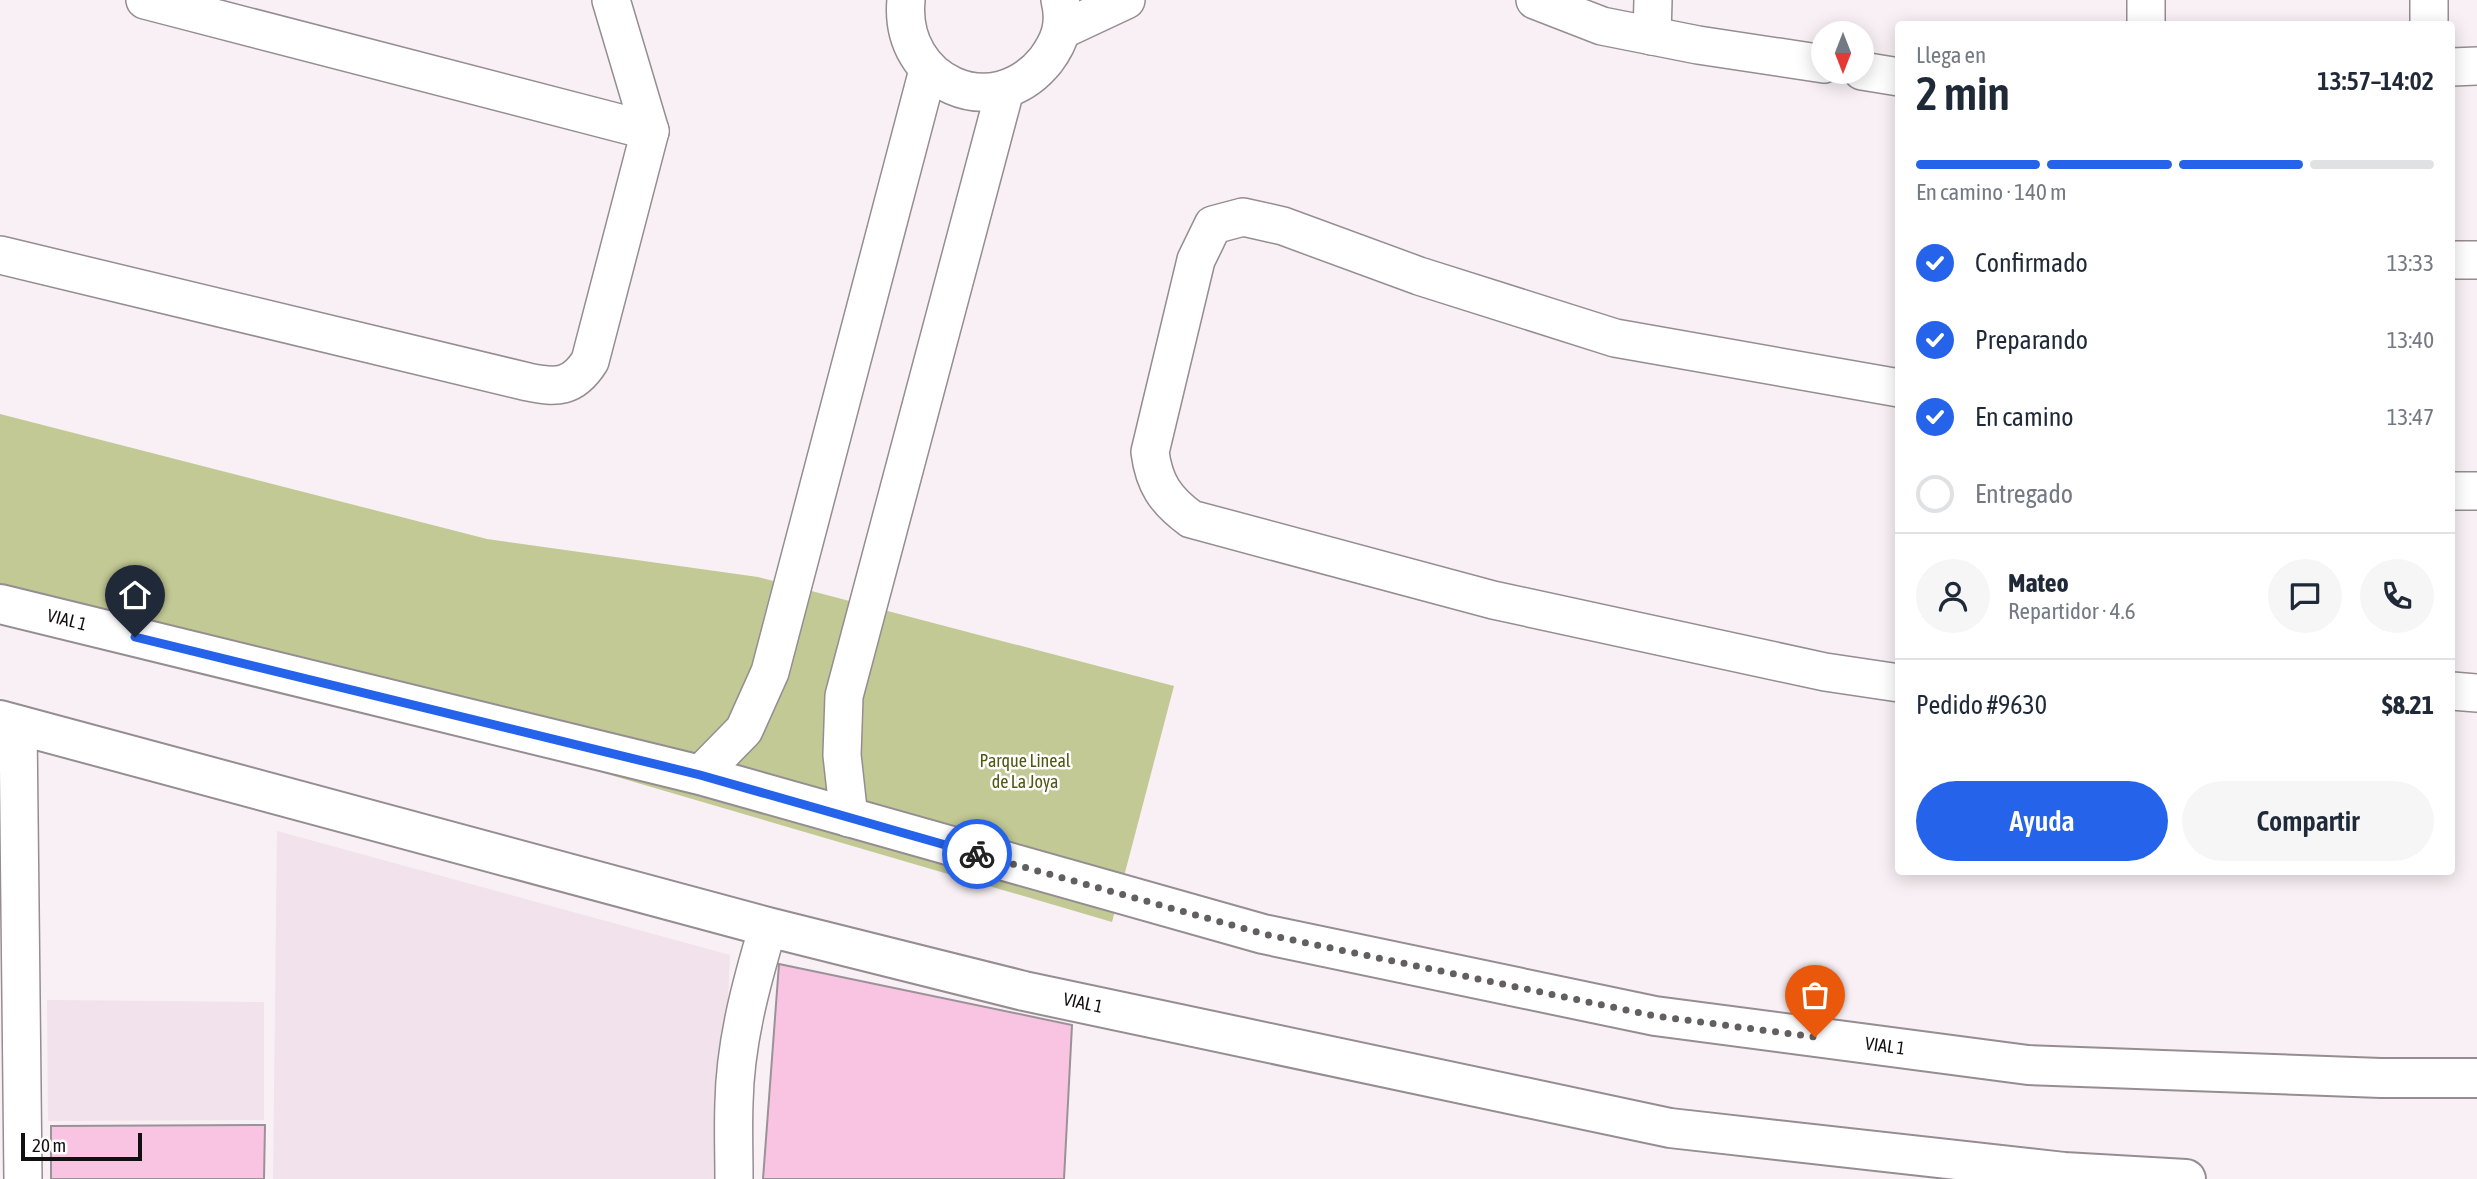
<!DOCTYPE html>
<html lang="es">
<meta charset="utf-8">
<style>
body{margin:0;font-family:"Asap Condensed",sans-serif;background:#f6f6f7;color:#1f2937;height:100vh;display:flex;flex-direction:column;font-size:26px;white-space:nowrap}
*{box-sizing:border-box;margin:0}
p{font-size:23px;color:#747a83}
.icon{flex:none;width:38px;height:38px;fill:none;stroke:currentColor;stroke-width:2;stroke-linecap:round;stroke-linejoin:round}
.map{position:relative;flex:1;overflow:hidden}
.sheet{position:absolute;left:1895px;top:21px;width:560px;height:854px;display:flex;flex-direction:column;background:#fff;border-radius:7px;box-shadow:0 4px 18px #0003}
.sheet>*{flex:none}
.needle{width:46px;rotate:180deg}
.fabs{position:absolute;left:1811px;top:21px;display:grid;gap:14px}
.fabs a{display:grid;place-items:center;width:63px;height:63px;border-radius:50%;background:#fff;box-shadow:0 4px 18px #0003;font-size:35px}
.scale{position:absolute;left:21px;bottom:18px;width:121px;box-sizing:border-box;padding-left:7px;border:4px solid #131011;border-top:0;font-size:19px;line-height:24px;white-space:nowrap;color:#131011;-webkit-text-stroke:5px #fff;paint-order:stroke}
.pin{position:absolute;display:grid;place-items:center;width:60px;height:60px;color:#fff;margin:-72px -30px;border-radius:50% 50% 50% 0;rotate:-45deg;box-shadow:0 0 7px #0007}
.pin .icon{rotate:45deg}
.courier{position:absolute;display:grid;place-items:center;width:70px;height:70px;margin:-35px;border:5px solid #2563eb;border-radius:50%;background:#fff;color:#222;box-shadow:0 2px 9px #0007}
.head em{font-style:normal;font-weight:600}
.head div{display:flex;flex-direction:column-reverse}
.head{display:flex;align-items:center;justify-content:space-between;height:119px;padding:0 21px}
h1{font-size:46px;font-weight:600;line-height:52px}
.bar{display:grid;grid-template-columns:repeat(4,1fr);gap:10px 7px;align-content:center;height:84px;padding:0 21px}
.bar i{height:9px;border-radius:5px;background:#e0e1e3}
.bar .current{background:#2563eb}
.bar p{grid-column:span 4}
.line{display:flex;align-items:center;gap:18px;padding:0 21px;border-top:2px solid #e0e1e3}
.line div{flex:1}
.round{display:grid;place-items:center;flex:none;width:74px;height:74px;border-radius:37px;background:#f6f6f7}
ol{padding:0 21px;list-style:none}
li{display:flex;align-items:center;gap:21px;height:77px}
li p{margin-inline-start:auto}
li .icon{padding:7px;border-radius:50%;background:#2563eb;color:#fff;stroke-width:4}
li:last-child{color:#747a83}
li i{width:38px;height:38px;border:4px solid #e0e1e3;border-radius:50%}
.action{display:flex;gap:14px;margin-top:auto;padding:14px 21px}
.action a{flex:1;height:80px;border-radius:42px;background:#2563eb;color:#fff;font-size:28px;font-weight:600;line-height:80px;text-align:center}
.action a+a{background:#f6f6f7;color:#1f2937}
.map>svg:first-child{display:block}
.built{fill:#f1e2eb}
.green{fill:#c2c994}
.building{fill:#f8c4e2;stroke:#999296;stroke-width:2}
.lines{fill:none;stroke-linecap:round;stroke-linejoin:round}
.street-casing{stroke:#958d91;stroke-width:40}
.secondary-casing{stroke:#958d91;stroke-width:42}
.street{stroke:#fff;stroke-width:37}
.secondary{stroke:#fff;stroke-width:38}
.done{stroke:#635e60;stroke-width:7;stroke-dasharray:0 12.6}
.route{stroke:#2563eb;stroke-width:9}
.labels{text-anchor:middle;stroke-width:5;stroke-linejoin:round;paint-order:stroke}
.street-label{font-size:18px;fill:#131011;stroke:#fff}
.park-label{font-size:18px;fill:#525814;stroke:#fff}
</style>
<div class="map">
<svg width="2477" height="1179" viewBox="0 0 2477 1179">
<rect width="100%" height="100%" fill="#f8f0f4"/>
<g class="built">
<polygon points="277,831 730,955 720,1179 273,1179"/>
<polygon points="47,1000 264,1002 264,1120 48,1121"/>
</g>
<polygon class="green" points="0,414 487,539 758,577 1174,686 1112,922 334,694 0,609"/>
<g class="building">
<polygon points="779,964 1072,1025 1064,1179 763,1179"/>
<polygon points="265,1125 264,1179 51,1179 51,1126"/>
</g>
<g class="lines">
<defs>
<g id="street">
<polyline points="145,0 650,131"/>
<path d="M906,0c-8,83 87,126 140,60 14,-19 20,-36 14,-60"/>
<polyline points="1535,0 1602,26 1698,45 1824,64"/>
<polyline points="2429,0 2429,24"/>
<polyline points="2146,24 2146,0"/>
<polyline points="1062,30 1126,0"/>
<polyline points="1652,36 1653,0"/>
<polyline points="2452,67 2477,66"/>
<polyline points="1862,71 1899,77"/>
<path d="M0,255l528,127c29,6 45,6 62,-21l60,-230 -39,-131"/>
<polyline points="2452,260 2477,260"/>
<path d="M1899,388l-284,-50 -196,-62 -136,-50 -40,-9 -30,8 -17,35 -46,192c4,31 15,48 41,67l302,81 332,72 74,11"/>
<polyline points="2452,491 2477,491"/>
<polyline points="2452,691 2477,693"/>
<polyline points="18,725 23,1179"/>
<polyline points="700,775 744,730 770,672 928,70"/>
<polyline points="849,818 842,755 844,696 1005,90"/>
<path d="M734,1179c0,-25 -1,-51 0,-76 1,-60 17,-119 34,-176"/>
</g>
<g id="secondary">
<polyline points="0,604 700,775 1263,934 1655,1016 2028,1065 2381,1078 2477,1078"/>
<polyline points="0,720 768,927 1024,991 1670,1128 2064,1172 2186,1179"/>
</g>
</defs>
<use href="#street" class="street-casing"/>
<use href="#secondary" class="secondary-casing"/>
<use href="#street" class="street"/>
<use href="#secondary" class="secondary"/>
</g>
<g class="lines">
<polyline class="done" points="977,854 1264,934 1655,1016 1815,1037"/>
<polyline class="route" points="135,637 700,775 977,854"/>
</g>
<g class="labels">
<g class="street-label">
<text transform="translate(67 620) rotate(14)" y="6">VIAL 1</text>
<text transform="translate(1083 1003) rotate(12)" y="6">VIAL 1</text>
<text transform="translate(1885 1046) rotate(8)" y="6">VIAL 1</text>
</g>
<g class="park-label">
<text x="1025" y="767">Parque Lineal<tspan x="1025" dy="21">de La Joya</tspan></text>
</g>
</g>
</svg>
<div class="fabs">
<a><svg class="needle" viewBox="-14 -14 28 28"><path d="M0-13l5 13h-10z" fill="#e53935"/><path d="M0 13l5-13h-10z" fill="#747a83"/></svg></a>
</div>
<div class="scale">20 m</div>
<div class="pin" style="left:1815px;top:1037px;background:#ea580c"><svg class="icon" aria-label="bag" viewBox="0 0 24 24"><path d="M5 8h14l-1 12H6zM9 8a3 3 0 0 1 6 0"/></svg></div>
<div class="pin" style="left:135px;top:637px;background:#1f2937"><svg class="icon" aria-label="home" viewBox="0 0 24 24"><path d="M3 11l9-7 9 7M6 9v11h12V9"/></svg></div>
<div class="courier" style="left:977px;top:854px"><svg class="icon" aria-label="bike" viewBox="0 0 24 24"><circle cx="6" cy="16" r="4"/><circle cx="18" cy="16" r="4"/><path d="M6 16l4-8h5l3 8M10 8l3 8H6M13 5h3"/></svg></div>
<section class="sheet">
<div class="head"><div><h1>2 min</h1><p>Llega en</p></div><em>13:57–14:02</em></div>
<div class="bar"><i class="current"></i><i class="current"></i><i class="current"></i><i></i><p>En camino · 140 m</p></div>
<ol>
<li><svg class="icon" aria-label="check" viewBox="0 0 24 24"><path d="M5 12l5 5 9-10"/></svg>Confirmado<p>13:33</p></li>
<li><svg class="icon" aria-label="check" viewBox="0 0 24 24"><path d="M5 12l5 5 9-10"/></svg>Preparando<p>13:40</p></li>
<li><svg class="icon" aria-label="check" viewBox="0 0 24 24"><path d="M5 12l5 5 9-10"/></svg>En camino<p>13:47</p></li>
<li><i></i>Entregado</li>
</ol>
<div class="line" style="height:126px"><a class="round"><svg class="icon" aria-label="person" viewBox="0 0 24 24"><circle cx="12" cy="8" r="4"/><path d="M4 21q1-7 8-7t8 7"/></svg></a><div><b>Mateo</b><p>Repartidor · 4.6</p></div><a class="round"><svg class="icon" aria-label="chat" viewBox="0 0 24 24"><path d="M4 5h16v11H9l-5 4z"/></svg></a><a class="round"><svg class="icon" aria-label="phone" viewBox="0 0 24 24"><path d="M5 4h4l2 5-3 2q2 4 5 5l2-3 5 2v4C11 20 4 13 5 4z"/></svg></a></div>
<div class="line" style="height:91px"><div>Pedido #9630</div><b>$8.21</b></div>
<div class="action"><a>Ayuda</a><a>Compartir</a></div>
</section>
</div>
